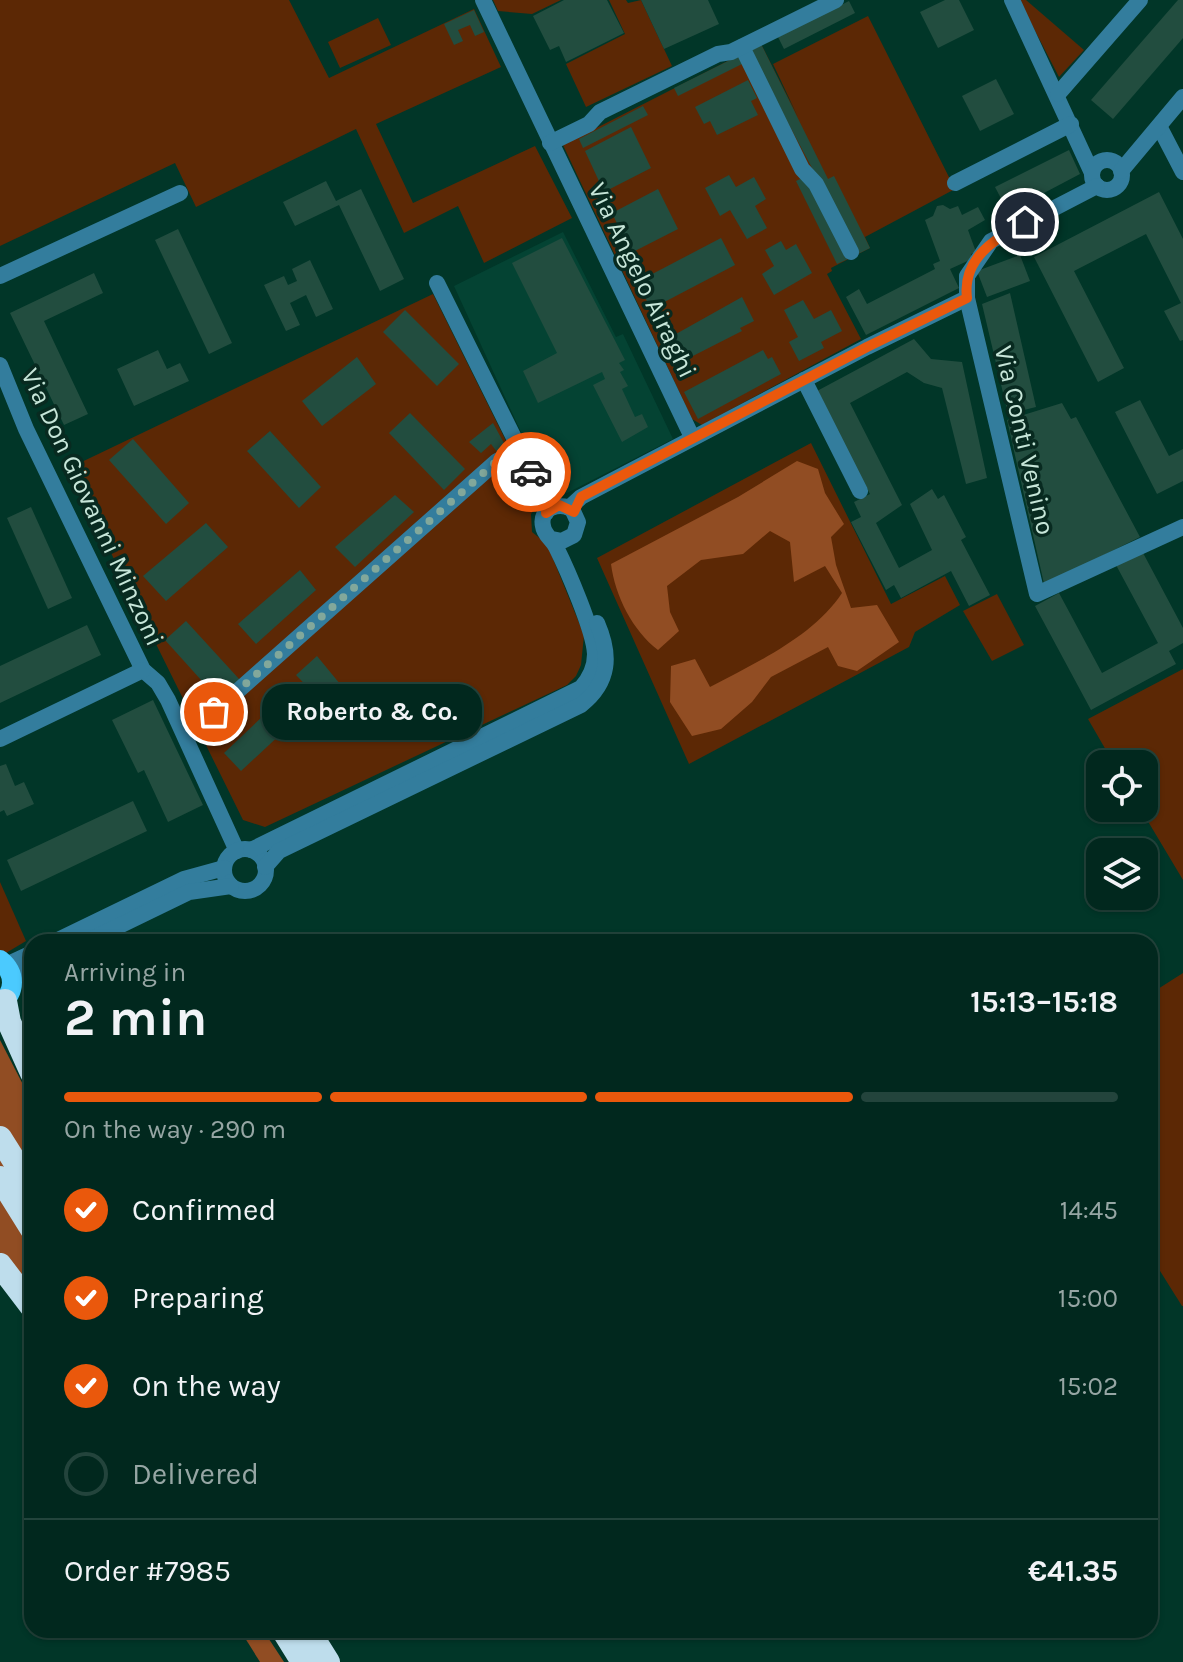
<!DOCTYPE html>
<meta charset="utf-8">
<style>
body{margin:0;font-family:Karla,sans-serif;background:#0b3027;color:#f1f3f6;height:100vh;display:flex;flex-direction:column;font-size:30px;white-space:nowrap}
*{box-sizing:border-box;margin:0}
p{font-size:26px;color:#96a6a4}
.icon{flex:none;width:44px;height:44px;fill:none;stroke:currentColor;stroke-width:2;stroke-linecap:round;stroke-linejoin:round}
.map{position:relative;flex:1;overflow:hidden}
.sheet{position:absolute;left:24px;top:934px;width:1134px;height:704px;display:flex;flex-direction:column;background:#01281e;border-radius:24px;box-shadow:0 2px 6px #0004,0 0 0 2px #23443c}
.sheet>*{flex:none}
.tools{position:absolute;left:1086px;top:750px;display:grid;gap:16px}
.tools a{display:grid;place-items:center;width:72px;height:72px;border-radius:16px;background:#01281e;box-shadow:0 2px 6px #0004,0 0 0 2px #23443c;font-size:40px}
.pin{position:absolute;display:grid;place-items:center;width:68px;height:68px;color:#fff;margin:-34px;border:4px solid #fff;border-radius:50%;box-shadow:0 2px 8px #0007}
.courier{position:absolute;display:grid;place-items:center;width:80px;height:80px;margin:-40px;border:6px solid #ea580c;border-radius:50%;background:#fff;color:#222;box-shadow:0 2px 10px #0007}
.bubble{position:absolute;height:56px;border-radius:24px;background:#01281e;box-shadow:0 2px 6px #0004,0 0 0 2px #23443c;font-size:26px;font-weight:700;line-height:56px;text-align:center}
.headline em{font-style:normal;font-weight:700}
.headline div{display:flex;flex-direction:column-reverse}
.headline{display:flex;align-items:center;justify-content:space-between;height:136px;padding:0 40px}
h1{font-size:52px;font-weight:700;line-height:60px}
.bar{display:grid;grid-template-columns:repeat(4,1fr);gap:12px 8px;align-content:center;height:96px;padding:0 40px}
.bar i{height:10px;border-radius:6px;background:#23443c}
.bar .active{background:#ea580c}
.bar p{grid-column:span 4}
.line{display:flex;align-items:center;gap:20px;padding:0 40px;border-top:2px solid #23443c}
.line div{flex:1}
ol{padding:0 40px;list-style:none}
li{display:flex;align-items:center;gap:24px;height:88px}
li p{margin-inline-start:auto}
li .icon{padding:8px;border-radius:50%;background:#ea580c;color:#fff;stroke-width:4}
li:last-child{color:#96a6a4}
li i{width:44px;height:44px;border:4px solid #23443c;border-radius:50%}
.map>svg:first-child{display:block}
.built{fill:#044333}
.green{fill:#5c2805}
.forest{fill:#914d23}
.building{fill:#224d3f}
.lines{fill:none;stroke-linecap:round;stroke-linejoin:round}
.minor{stroke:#337d9d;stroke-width:16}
.major{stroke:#4bcafe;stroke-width:20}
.highway{stroke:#beddec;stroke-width:24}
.done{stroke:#82a89b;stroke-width:8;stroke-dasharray:0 14.4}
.route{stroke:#ea580c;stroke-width:10}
.labels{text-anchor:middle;stroke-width:7;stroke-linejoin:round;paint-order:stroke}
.street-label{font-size:26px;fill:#c7e6d9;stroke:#082a20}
</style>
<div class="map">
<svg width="1183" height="1662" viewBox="0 0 1183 1662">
<rect width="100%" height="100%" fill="#013628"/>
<polygon class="built" points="563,232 616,337 623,334 673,439 567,493 551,492 542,478 454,286"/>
<g class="green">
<polygon points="0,0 289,0 329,78 474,9 501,67 376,124 413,203 535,146 572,218 484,263 458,206 404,233 356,129 196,207 175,163 0,246"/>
<polygon points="493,0 561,0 532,14 498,11"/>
<polygon points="609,0 626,0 628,3 641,0 672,66 586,107 566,64 625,34"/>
<polygon points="1019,0 1026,0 1084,50 1059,77"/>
<polygon points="868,16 955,189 865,237 870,248 831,268 832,271 827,274 861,339 702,425 692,419 563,145 761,44 798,117 773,64"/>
<polygon points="378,18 391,45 340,68 328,42"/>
<polygon points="433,294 508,445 494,456 501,466 512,464 521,471 537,506 531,514 532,532 547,544 584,635 581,665 576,676 567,685 265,827 243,820 69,468"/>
<polygon points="811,443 891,604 945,576 960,605 915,632 909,647 689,764 597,558"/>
<polygon points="997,594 1024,645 992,661 963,611"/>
<polygon points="1183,669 1183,880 1140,808 1144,808 1144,764 1114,764 1088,719"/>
<polygon points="0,882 26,941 1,956 0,955"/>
<polygon points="1183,973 1183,1306 1182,1306 1150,1255 1150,994"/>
</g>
<g class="forest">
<path d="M797,461l21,8 7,24 19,31 -13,13 5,28 15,43 26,-3 22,37 -42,29 -19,-5 -10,-19 -57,30 -19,25 -31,27 -29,7 -22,-34 1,-36 24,-7 15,28c45,-24 103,-50 132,-94l-17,-27 -31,16 -4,-40 -20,-11 -27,23 -42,6 -34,26 3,26 9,19 -21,19c-25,-19 -43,-54 -47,-86l127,-67z"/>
<polygon points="0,1040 32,1102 32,1296 0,1254"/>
<polygon points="240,1630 263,1630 284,1662 260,1662"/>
</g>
<g class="building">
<polygon points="564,0 607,0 624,33 566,62 559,46 550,50 533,16"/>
<polygon points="641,0 708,0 719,24 664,49"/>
<polygon points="945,0 959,0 974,30 938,48 920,12"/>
<polygon points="1178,0 1183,0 1183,38 1113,119 1091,100"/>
<polygon points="849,1 855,13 784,49 778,37"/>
<polygon points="474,10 484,32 475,36 470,25 458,30 463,41 454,45 444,24"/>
<polygon points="761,44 828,179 834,176 870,248 858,254 749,50"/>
<polygon points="738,56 742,64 678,96 674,88"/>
<polygon points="996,79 1014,114 980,131 962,96"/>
<polygon points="748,80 757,98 751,101 758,115 717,135 710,121 704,124 695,107"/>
<polygon points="643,106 648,115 583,148 579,139"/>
<polygon points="631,127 651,168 604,192 585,151"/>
<polygon points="1069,150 1080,174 1008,212 995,187"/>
<polygon points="729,175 736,187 754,177 766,199 755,206 767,228 747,239 730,210 720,216 705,188"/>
<polygon points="806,176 848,259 837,264 796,181"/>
<polygon points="326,181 336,201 361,189 404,279 380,291 339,205 295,226 283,202"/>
<polygon points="658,189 678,229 631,253 612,213"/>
<polygon points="1159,192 1183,239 1183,340 1180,341 1164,311 1181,303 1146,234 1074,271 1124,368 1098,382 1034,257"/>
<polygon points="943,205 950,209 958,206 962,215 978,207 985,220 968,230 976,252 971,254 972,259 950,269 959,288 866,335 846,297 859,289 867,304 935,269 933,264 940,261 925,220 933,216 937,206"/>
<polygon points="178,229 232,343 209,354 155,240"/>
<polygon points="562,238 625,360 619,363 624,370 620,372 628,386 622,389 635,417 642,414 648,427 622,442 593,385 605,379 602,372 538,403 523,371 557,353 512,263"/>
<polygon points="721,238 735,265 651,309 637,282"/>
<polygon points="781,241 786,250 796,244 812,273 774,295 762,274 774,266 765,250"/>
<polygon points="1020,255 1030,281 987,297 977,271"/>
<polygon points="310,260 333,309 316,317 306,295 290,303 300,325 286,331 264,285 284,276 288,285 297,281 292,269"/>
<polygon points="94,273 103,293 44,321 88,414 64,425 10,313"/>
<polygon points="1010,293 1036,407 1008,414 982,304"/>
<polygon points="742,297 754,321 740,328 742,331 687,359 685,356 678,359 667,339"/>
<polygon points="803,300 814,319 831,310 842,331 821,342 824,348 799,361 789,342 798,337 784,310"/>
<polygon points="405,310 459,364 437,386 383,332"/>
<polygon points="914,339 931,359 962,362 987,478 966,484 942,388 924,383 907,372 850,403 902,505 876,523 899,568 932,550 910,504 932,489 938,499 944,495 966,537 961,540 990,595 969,606 951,571 901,598 894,585 886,590 851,522 861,517 854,502 870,494 817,391"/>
<polygon points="158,350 167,369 180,363 189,381 134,406 117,369"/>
<polygon points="763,350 768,359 772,357 781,374 698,419 684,392"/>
<polygon points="357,357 376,384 322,426 302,401"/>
<polygon points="1140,400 1169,456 1183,449 1183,481 1157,494 1115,412"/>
<polygon points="1062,403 1071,419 1076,417 1140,537 1066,574 1045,588 1007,420"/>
<polygon points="410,413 465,469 444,490 389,433"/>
<polygon points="493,423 505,445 497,452 491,444 481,453 469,442"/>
<polygon points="270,431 321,487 299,508 247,451"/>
<polygon points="133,439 189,503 166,524 109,460"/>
<polygon points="395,495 414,512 355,567 335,547"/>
<polygon points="31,507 72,598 48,609 7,518"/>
<polygon points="206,523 228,547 166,601 143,576"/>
<polygon points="1142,551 1183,628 1183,643 1169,651 1176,664 1091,710 1035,606 1059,593 1102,673 1158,643 1116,565"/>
<polygon points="300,570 316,590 256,644 238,624"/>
<polygon points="186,621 240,680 220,701 165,640"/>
<polygon points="87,625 101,655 0,703 0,666"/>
<polygon points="317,656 368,718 348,738 319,707 323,703 296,675"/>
<polygon points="282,698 299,717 241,771 224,753"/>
<polygon points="153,700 203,805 168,822 144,770 138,773 112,720"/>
<polygon points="6,764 15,786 24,782 34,804 7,816 4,810 0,812 0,766"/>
<polygon points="133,801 147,831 21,891 7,860"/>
</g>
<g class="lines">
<g class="minor">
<polyline points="483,0 692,437"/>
<polyline points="1012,0 1092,173"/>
<polyline points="742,47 802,169 816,184 851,252"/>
<polyline points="1058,94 1140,0"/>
<polyline points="1159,126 1183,172"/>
<polyline points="550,143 589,124 600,112 718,54 731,52 836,0"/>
<circle cx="1107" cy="175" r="15"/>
<polyline points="1121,171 1183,97"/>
<polyline points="955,183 1071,124"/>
<polyline points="1097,186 991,241 967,276 967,298 1037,594 1183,527"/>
<polyline points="0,276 180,193"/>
<polyline points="437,283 545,500 546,513"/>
<polyline points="0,365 26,429 143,670 158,683 168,700 237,851"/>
<polyline points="804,380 860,491"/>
<polyline points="569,508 581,497 867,347 967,298"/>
<polyline points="214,712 497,461 520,449"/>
<polyline points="0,739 143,670"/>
<circle cx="245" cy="870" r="21"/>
<path d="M251,850l330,-162c9,-10 14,-21 14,-34 -1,-23 -28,-85 -39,-107 -4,-8 -12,-12 -13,-21 -4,-18 16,-24 29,-17l6,13 -4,13 -12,6 -10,-2"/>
<path d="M265,867l14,-16 302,-146c29,-23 30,-50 16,-82"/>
<polyline points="54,942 184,879 224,868"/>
<polyline points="86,942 189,892 231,886"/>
<polyline points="6,965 32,953"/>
<polyline points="12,978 32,969"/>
</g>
<path class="major" d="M0,960c16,13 16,32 0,44"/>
<g class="highway">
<polyline points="5,1001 9,1022 32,1073"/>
<polyline points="0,1138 32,1189"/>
<polyline points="0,1178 32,1229"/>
<polyline points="0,1265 32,1307"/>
<polyline points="283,1630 303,1662"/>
<polyline points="308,1630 328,1662"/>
</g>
</g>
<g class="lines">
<polyline class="done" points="214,712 497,461 520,449 531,472"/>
<path class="route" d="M531,472l14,28 1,13 13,-8 15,7 7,-15 286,-150 100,-49c-5,-39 27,-59 58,-76"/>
</g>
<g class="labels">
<g class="street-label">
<text transform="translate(643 280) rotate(64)" y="9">Via Angelo Airaghi</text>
<text transform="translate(1025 440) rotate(77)" y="9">Via Conti Venino</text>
<text transform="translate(93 507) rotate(65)" y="9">Via Don Giovanni Minzoni</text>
</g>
</g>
</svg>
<div class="tools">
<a><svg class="icon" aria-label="locate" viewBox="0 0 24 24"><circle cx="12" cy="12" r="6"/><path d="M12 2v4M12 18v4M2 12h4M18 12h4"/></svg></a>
<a><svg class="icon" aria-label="layers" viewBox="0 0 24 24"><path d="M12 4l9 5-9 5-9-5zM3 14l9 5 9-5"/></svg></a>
</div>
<div class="pin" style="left:214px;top:712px;background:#ea580c"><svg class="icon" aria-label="bag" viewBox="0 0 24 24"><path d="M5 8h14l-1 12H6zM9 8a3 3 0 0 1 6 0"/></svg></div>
<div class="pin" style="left:1025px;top:222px;background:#1f2937"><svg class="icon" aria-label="home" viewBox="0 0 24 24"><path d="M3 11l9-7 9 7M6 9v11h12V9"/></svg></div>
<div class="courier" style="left:531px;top:472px"><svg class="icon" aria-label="car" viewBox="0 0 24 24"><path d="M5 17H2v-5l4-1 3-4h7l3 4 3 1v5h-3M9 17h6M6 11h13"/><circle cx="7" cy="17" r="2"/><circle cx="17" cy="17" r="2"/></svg></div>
<div class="bubble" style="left:262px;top:684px;width:220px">Roberto &amp; Co.</div>
<section class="sheet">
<div class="headline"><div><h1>2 min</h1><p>Arriving in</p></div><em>15:13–15:18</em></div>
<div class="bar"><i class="active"></i><i class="active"></i><i class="active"></i><i></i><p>On the way · 290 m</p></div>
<ol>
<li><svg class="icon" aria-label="check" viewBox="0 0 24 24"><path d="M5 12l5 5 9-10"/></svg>Confirmed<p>14:45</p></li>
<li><svg class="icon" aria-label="check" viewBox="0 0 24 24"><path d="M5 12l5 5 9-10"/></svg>Preparing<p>15:00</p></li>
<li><svg class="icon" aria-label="check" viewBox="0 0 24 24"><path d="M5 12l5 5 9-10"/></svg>On the way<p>15:02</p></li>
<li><i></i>Delivered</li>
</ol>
<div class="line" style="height:104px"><div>Order #7985</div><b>€41.35</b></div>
</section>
</div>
